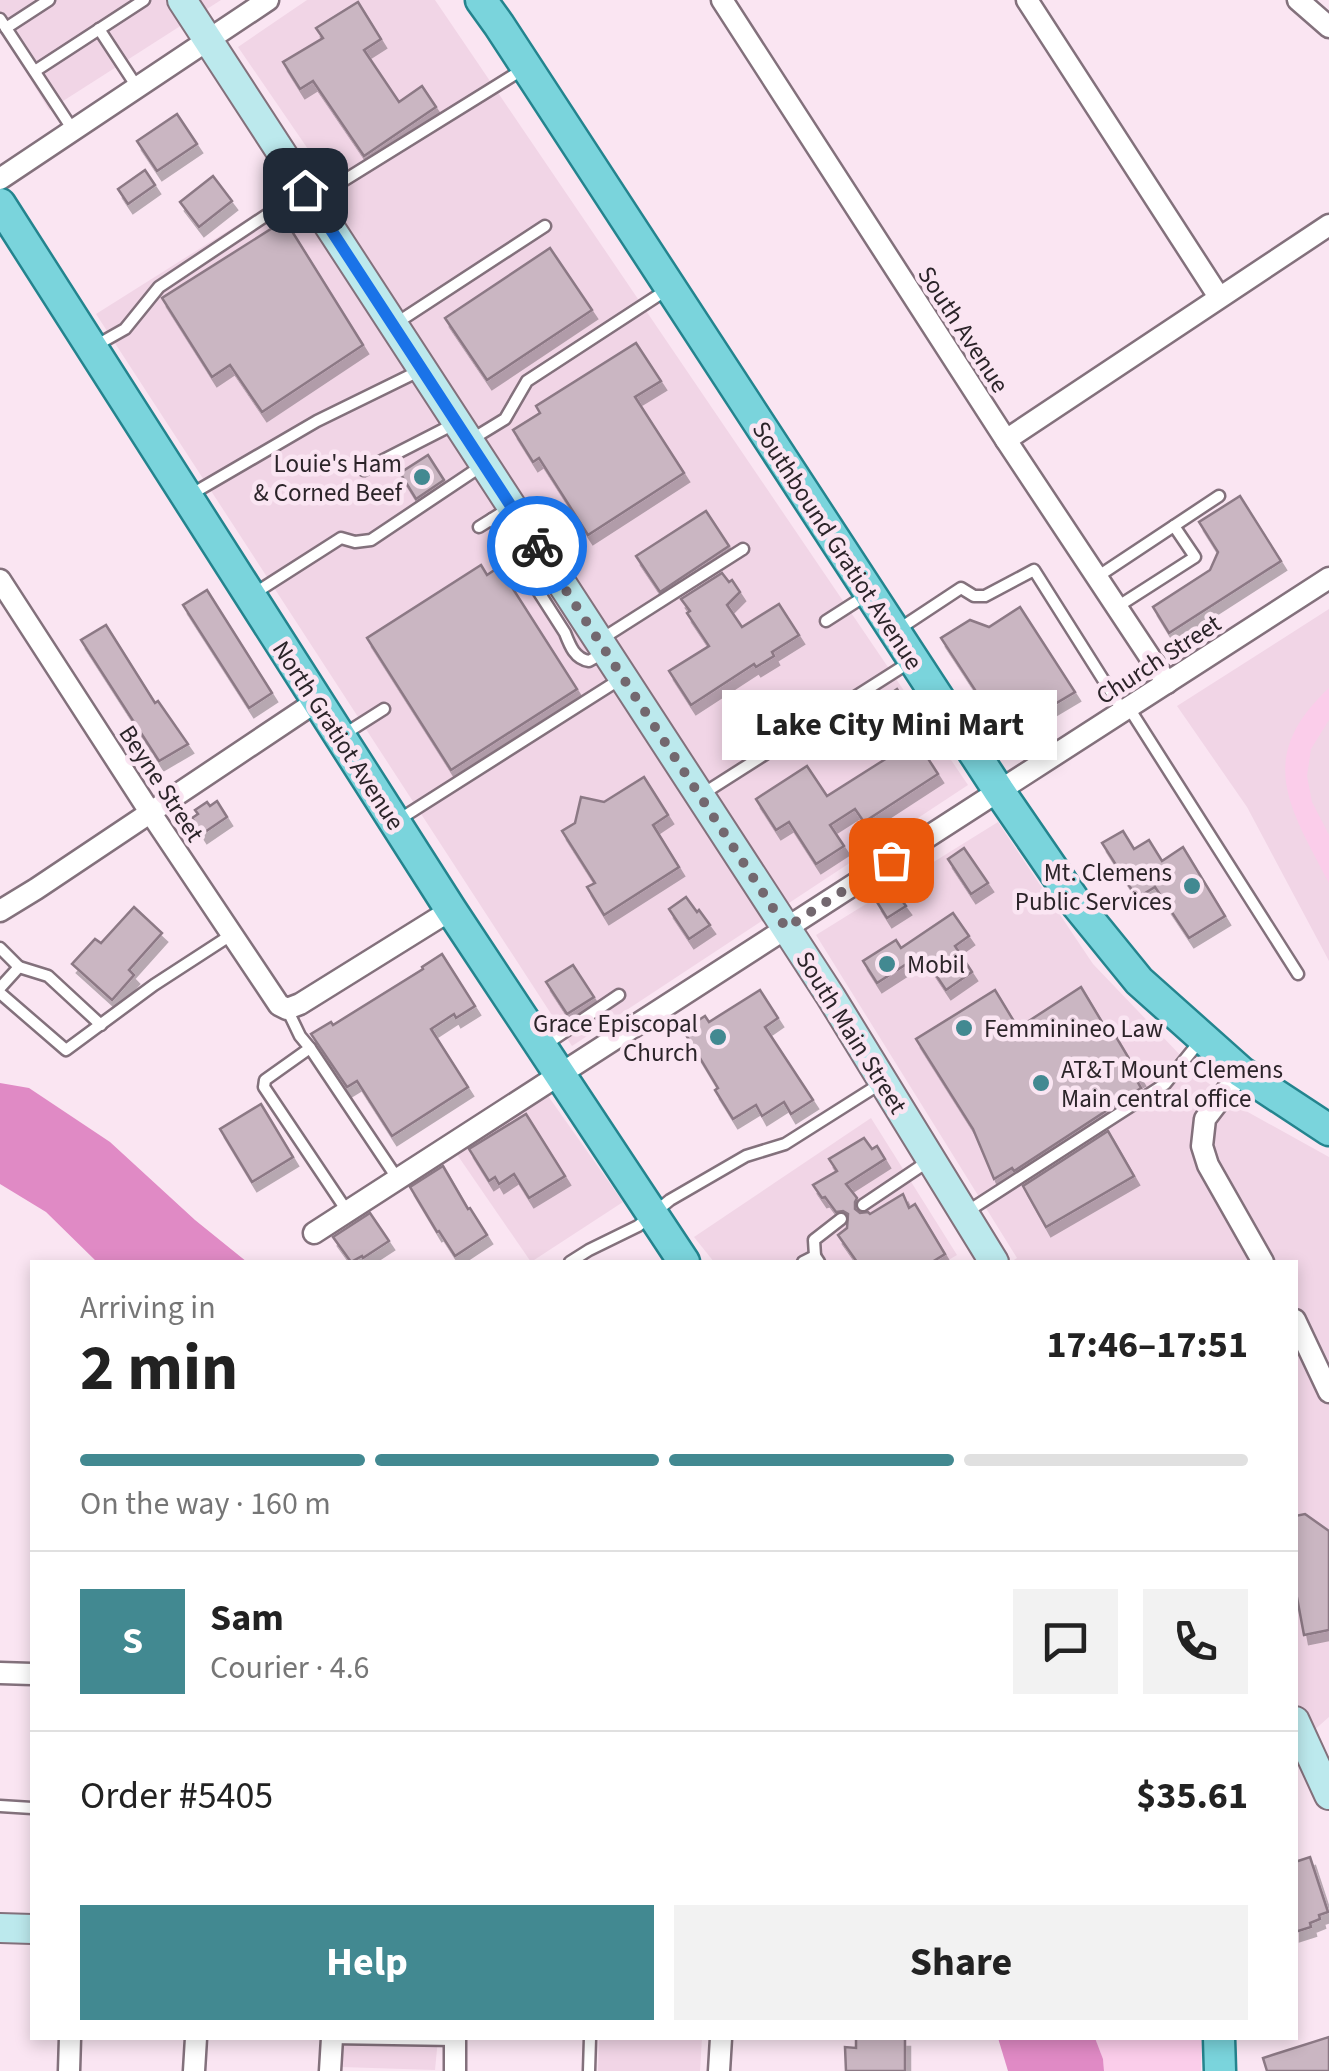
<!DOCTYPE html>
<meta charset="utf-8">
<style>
body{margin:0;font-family:"Source Sans 3",sans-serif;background:#f2f2f2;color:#222;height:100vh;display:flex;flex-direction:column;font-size:38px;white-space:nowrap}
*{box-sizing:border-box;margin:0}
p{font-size:32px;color:#767676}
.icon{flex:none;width:55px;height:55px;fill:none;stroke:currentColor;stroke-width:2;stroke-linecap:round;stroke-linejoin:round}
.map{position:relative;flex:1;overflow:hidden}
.details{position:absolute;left:30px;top:1260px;width:1268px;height:780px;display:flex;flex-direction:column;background:#fff;border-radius:0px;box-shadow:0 5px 15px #0003}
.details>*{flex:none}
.pin{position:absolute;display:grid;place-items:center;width:85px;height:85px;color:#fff;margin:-42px;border-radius:20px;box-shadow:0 5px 15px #0006}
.courier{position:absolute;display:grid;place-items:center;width:100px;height:100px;margin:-50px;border:8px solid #1a73e8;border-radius:50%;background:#fff;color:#222;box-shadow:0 2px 12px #0007}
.bubble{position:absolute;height:70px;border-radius:0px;background:#fff;box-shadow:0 5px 15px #0003;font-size:32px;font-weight:700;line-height:70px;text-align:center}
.headline em{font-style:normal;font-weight:700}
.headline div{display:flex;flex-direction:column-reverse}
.headline{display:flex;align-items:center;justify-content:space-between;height:170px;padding:0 50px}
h1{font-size:65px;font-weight:700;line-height:75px}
.bar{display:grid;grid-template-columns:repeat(4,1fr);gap:15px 10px;align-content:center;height:120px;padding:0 50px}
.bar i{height:12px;border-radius:8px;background:#e0e0e0}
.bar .on{background:#428991}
.bar p{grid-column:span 4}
.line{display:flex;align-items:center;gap:25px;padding:0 50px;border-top:2px solid #e0e0e0}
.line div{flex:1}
.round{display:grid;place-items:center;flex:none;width:105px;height:105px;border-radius:0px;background:#f2f2f2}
.cta{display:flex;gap:20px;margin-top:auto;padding:20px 50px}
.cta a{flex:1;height:115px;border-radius:0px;background:#428991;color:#fff;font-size:40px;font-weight:700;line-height:115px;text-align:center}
.cta a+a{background:#f2f2f2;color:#222}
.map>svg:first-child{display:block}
.built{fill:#f1d5e6}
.green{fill:#fbcdea}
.water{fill:#e08ac5}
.building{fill:#cab6c2;stroke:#8c7985;stroke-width:2.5;filter:url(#shadow)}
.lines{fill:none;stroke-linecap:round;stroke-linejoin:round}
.lane-casing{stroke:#83717c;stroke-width:15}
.street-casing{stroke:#83717c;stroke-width:25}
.secondary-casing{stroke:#83717c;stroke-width:32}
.primary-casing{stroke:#24848e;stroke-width:35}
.lane{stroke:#fff;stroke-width:10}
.street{stroke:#fff;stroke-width:20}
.secondary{stroke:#bce9ed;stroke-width:28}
.primary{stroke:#7ad4dc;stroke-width:30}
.done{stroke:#73686f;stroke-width:10;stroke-dasharray:0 18}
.route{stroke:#1a73e8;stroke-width:12}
.poi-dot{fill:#428991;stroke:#fae5f2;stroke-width:4}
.labels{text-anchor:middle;stroke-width:9;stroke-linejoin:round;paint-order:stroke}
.street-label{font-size:25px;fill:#2b2429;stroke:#fae5f2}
.poi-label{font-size:25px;fill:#2b2429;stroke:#fae5f2;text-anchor:end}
</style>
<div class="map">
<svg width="1329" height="2071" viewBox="0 0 1329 2071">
<defs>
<filter id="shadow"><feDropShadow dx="5" dy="9" stdDeviation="0" flood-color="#0004"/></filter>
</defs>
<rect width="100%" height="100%" fill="#fae5f2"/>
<g class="built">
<polygon points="0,0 221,0 49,110 0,29"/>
<polygon points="307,0 435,0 968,785 572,1046 96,314 323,171 238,47"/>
<polygon points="1329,609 1329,961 1247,807 1177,706"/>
<polygon points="998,822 1093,964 1204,1080 1246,1111 1329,1157 1329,1717 1295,1747 1295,1262 1011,1262 1017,1258 816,935"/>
<polygon points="546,1093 623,1202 531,1262 456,1153"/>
<polygon points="871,1118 957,1255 945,1262 714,1262 694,1237"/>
<polygon points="341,2038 438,2038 435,2070 341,2067"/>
<polygon points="599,2038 702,2038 700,2071 598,2071"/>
</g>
<g class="green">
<path d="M1329,688v32l-18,29 -4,27 5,26 17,33v48c-39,-75 -75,-125 0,-195z"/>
<polygon points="1095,2038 1202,2038 1201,2071 1104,2071 1103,2059"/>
</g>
<g class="water">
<polygon points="0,1083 29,1088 110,1142 195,1220 247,1262 97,1262 46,1212 0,1184"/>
<polygon points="998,2038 1095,2038 1103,2059 1104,2071 1008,2071"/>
</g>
<g class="building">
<polygon points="358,2 381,39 364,50 399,102 422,86 436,107 364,156 313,81 300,89 283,62 323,38 316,28"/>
<polygon points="177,114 197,144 157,171 137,141"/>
<polygon points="145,170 155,185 128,204 118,189"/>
<polygon points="213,176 232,201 199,227 180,202"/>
<polygon points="285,220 363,345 262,412 230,365 212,377 162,298"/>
<polygon points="550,248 592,310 487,380 445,318"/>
<polygon points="636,343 661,381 635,397 684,473 588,535 539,458 533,462 513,430 540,413 536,406"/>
<polygon points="428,455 444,480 416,499 400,473"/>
<polygon points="1240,496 1281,561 1169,633 1153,607 1210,570 1218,552 1199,522"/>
<polygon points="706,511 729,546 660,592 636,556"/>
<polygon points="481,565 487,575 499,567 577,689 451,770 367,638"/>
<polygon points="722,573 729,582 732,580 740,592 727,605 742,627 779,604 799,635 772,652 774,656 756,667 754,664 691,705 669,671 709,646 687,613 690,611 681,599"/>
<polygon points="207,590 272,693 249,708 183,605"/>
<polygon points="1020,607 1075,692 1045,710 1046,717 1009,742 941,638 970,620 989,627"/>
<polygon points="106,625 155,703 158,701 188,744 159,761 81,640"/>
<polygon points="897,689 926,734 916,740 938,774 864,822 855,809 830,825 844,846 816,864 789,822 776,830 756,799 807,766 827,796 895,753 887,741 893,737 873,706"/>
<polygon points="644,777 668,815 653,825 679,867 604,915 587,887 595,883 562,831 575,823 581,797 604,802"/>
<polygon points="217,801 227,817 202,834 192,818 198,814 195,810 207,802 210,806"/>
<polygon points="1123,831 1134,849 1149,840 1162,861 1183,847 1225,916 1189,938 1155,887 1137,898 1102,843"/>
<polygon points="964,848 988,883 971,894 948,859"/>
<polygon points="894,890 906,906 887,918 877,902"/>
<polygon points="686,897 697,912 699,910 710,925 689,939 669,909"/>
<polygon points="134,907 162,933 129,970 134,975 112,1000 72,964 95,939 101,943"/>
<polygon points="953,913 969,936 955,946 972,972 946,990 922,954 877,983 863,961 896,940 901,948"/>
<polygon points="442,954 475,1006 456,1018 454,1014 431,1029 468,1087 392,1136 357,1081 347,1087 311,1034 331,1022 333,1025 423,969 422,967"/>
<polygon points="573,965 594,997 567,1014 546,982"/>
<polygon points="1081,987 1108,1032 1109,1025 1140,1077 1136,1079 1141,1088 1014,1171 1012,1168 994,1179 973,1129 916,1039 995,990 1018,1028"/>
<polygon points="760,990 778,1018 765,1027 813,1100 791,1114 784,1102 762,1116 756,1105 733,1119 715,1090 718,1088 683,1030 705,1016 709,1022"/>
<polygon points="261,1104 293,1157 252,1182 220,1129"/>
<polygon points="526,1114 565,1176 529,1198 514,1174 499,1184 495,1177 489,1181 469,1149"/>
<polygon points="1108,1131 1134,1176 1046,1227 1023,1186"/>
<polygon points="864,1138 872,1149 877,1146 885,1159 846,1184 857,1198 855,1202 855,1209 860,1213 868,1212 870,1214 903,1194 909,1208 915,1204 945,1254 932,1262 857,1262 838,1235 847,1228 848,1214 843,1211 836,1212 825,1197 822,1198 813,1185 837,1171 829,1159"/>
<polygon points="443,1166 468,1209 470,1208 487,1235 455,1256 439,1231 437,1232 410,1187"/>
<polygon points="370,1213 389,1241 363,1258 362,1256 351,1262 333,1237"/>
<polygon points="1305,1514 1329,1531 1329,1630 1304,1635 1295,1587 1295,1516"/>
<polygon points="1310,1857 1328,1912 1319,1915 1320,1919 1310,1923 1311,1927 1295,1932 1295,1862"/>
<polygon points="1329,2037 1329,2071 1267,2071 1263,2058"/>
<polygon points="856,2038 905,2038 905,2071 846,2071 845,2047 856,2048"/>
</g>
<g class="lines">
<defs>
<g id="lane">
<polyline points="0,19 73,130"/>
<polyline points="6,28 49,0"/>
<polyline points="99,29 137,87"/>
<polyline points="35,71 144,0"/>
<polyline points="314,199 525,68"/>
<polyline points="395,324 545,226"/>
<polyline points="95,346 125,329 159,287 304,190"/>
<polyline points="469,441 505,419 527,381 668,289"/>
<polyline points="364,470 456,423"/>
<polyline points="190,495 317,421 421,370"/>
<path d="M492,519l73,114c5,13 10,26 24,28l16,-9"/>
<polyline points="479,527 511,507"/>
<polyline points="1097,577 1219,496"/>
<polyline points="255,593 341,538 355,542 371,540 483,465"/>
<polyline points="1117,607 1195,557 1174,526"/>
<polyline points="826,621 865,596"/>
<polyline points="899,629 961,588 974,596 985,596 1034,570 1123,711"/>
<polyline points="600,640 743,549"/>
<polyline points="1129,708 1298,974"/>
<polyline points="343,735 384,709"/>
<polyline points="701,795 910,662"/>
<polyline points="400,819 622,678"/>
<polyline points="0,948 19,967 0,988"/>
<polyline points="19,967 48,976 101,1025"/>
<polyline points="0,993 66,1050 154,985 231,935"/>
<polyline points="287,1009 300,1036 310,1048 265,1080 264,1087 347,1211"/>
<polyline points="545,1045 619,995"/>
<polyline points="310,1048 397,1178"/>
<polyline points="863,1205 930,1160"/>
<polyline points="965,1213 1165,1084 1200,1041"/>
<polyline points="815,1256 814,1240 841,1219"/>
<polyline points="570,1262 589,1250 638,1226 670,1200 746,1156 785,1144 883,1082"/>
<polyline points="803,1262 815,1256 819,1262"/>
<polyline points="0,1806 32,1808"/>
<polyline points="332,2038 454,2040"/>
<polyline points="589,2071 590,2038"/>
</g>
<g id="street">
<polyline points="722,0 1006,440 1167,683"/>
<polyline points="1027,0 1219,297"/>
<polyline points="1298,0 1329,27"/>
<polyline points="0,179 268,0"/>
<polyline points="1006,440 1329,225"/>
<polyline points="0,580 150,812 279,1005 287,1009 300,1004 451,910"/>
<polyline points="0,911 36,889 317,701"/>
<polyline points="1241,1072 1205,1119 1202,1146 1208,1165 1263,1262"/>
<polyline points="314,1233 1329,578"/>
<polyline points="1295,1320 1329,1392"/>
<polyline points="0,1673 32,1674"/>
<polyline points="69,2071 70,2038"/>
<polyline points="194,2071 196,2038"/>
<polyline points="330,2071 332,2038"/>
<polyline points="455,2071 455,2038"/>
<polyline points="719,2071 721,2038"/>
</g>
<g id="secondary">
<polyline points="182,0 831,997 994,1262"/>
<polyline points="1295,1721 1329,1795"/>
<polyline points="0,1928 32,1929"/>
</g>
<g id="primary">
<polyline points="481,0 499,25 999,791 1078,906 1139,981 1241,1072 1329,1130"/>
<polyline points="0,204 451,910 684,1262"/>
<polyline points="1219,2038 1220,2071"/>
</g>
</defs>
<use href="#lane" class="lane-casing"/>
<use href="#street" class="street-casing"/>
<use href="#secondary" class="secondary-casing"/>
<use href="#primary" class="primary-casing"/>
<use href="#lane" class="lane"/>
<use href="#street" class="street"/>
<use href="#secondary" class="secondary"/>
<use href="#primary" class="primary"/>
</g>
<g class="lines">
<polyline class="done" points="537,546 786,928 891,860"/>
<polyline class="route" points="305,190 537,546"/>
</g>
<g class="poi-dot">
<circle cx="422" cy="477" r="10"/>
<circle cx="1192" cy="886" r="10"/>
<circle cx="887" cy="964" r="10"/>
<circle cx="964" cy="1028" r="10"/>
<circle cx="718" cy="1037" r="10"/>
<circle cx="1041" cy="1083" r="10"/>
</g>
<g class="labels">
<g class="street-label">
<text transform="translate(964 329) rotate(57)" y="9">South Avenue</text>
<text transform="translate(838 545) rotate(57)" y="9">Southbound Gratiot Avenue</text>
<text transform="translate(1158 659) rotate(-33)" y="9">Church Street</text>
<text transform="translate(339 735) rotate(57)" y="9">North Gratiot Avenue</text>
<text transform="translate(162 783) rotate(57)" y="9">Beyne Street</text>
<text transform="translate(852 1032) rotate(58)" y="9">South Main Street</text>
</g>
<g class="poi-label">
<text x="402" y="472">Louie's Ham<tspan x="402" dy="29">&amp; Corned Beef</tspan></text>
<text x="1172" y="881">Mt. Clemens<tspan x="1172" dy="29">Public Services</tspan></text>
<text x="907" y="973" text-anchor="start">Mobil</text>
<text x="698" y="1032">Grace Episcopal<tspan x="698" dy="29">Church</tspan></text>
<text x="984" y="1037" text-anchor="start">Femminineo Law</text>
<text x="1061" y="1078" text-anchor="start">AT&amp;T Mount Clemens<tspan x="1061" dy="29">Main central office</tspan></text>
</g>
</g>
</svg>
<div class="pin" style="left:891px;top:860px;background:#ea580c"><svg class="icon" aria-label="bag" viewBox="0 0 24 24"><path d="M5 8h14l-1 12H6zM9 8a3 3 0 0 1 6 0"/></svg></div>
<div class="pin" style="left:305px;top:190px;background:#1f2937"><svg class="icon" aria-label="home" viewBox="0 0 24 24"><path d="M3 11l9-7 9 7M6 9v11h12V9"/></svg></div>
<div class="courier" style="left:537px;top:546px"><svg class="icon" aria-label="bike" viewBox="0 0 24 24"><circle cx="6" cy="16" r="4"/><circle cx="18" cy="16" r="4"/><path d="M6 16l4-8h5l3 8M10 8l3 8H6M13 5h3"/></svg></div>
<div class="bubble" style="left:722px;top:690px;width:335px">Lake City Mini Mart</div>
<section class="details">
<div class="headline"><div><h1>2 min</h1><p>Arriving in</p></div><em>17:46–17:51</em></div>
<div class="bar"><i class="on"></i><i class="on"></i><i class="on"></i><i></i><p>On the way · 160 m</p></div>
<div class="line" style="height:180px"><b class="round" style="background:#428991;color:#fff">S</b><div><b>Sam</b><p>Courier · 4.6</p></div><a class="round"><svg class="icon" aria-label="chat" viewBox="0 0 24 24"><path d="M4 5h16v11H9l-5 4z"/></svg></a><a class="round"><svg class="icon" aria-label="phone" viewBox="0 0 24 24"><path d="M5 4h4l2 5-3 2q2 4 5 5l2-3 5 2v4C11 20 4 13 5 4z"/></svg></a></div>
<div class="line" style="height:130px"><div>Order #5405</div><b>$35.61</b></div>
<div class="cta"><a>Help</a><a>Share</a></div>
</section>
</div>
